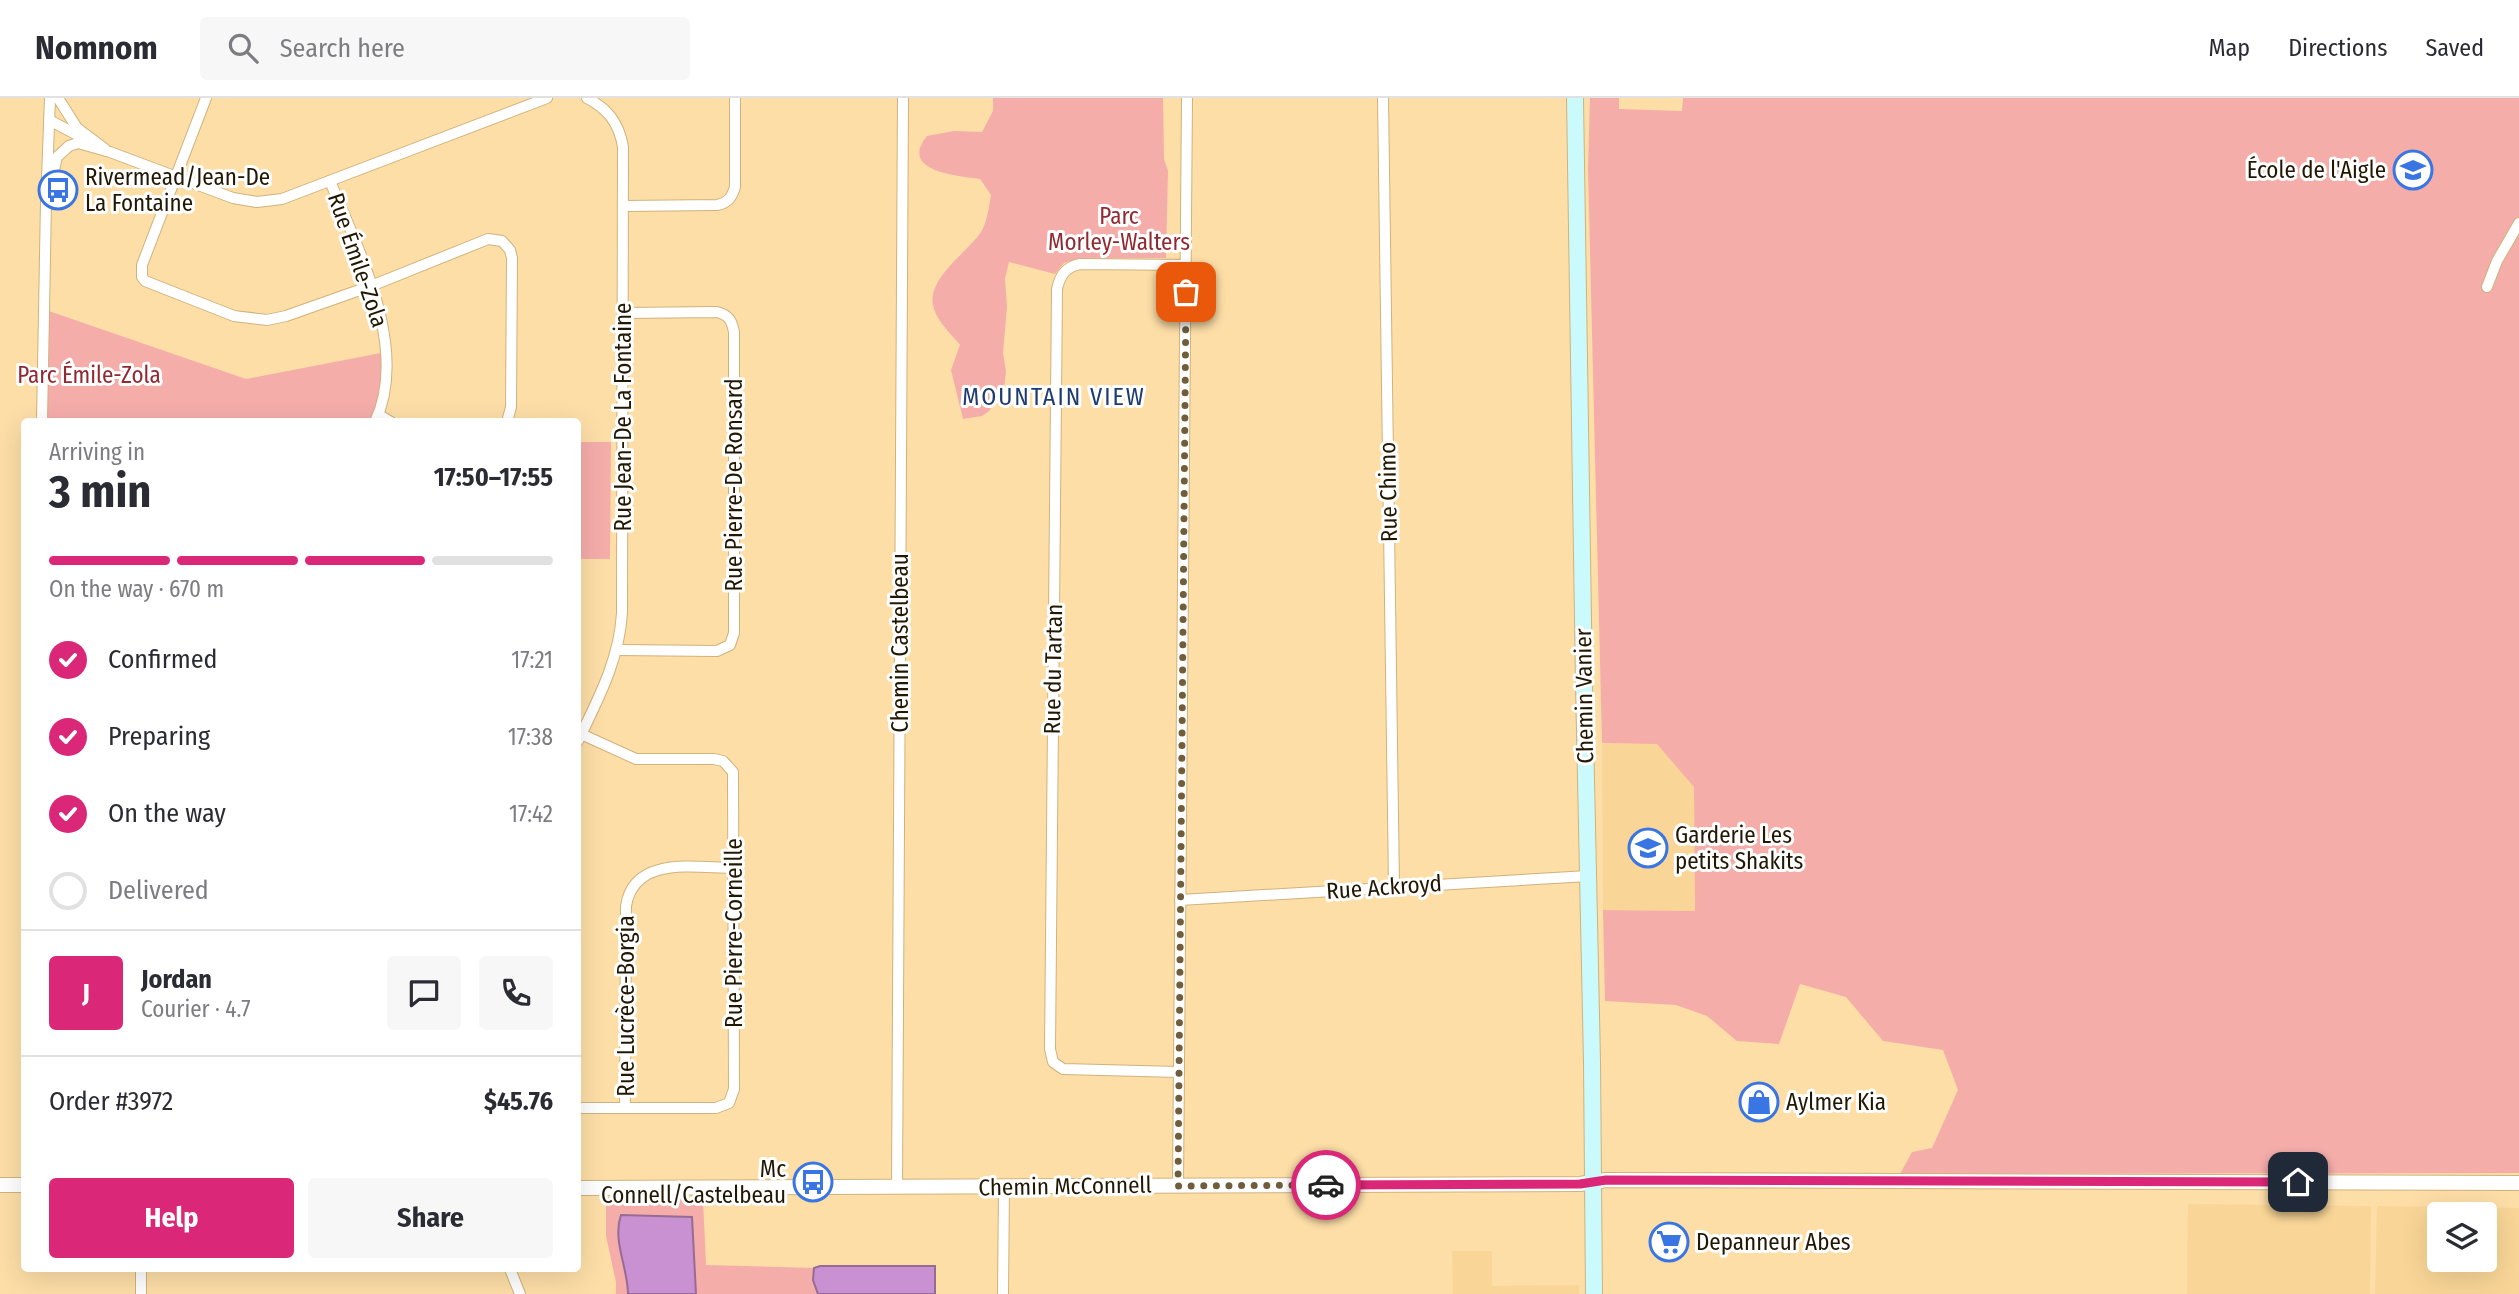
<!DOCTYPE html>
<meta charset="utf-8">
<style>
body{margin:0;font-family:"Fira Sans Condensed",sans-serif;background:#f7f7f7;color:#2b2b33;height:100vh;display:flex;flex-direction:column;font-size:26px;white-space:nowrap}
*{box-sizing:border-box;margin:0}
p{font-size:23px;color:#7c7c81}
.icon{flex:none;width:38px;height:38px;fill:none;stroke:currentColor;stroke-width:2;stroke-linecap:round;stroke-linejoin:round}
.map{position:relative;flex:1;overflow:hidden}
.sheet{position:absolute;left:21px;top:320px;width:560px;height:854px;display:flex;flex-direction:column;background:#fff;border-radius:7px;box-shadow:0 7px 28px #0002}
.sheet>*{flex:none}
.controls{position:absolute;left:2427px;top:1104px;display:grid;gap:14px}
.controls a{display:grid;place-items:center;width:70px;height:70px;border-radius:7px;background:#fff;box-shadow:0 7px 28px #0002;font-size:35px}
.pin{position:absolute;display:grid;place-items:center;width:60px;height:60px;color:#fff;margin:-30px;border-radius:14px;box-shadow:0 4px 10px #0006}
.courier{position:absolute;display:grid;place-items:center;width:70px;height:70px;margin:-35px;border:5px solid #db2777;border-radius:50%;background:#fff;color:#222;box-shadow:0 2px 9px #0007}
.overview em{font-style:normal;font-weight:700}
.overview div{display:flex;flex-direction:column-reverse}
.overview{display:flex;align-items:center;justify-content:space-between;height:119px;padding:0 28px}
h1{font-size:46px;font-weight:700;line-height:52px}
.bar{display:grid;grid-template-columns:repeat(4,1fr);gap:10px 7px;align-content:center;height:84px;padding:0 28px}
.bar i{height:9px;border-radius:5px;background:#e1e1e2}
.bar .on{background:#db2777}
.bar p{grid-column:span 4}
.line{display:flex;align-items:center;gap:18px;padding:0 28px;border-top:2px solid #e1e1e2}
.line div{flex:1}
.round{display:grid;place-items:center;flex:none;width:74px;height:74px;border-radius:7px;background:#f7f7f7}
ol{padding:0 28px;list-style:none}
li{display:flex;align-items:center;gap:21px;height:77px}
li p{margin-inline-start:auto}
li .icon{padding:7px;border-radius:50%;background:#db2777;color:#fff;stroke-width:4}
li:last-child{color:#7c7c81}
li i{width:38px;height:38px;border:4px solid #e1e1e2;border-radius:50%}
.button{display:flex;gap:14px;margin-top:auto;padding:14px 28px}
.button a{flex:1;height:80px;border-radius:7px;background:#db2777;color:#fff;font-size:28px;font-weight:700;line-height:80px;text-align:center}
.button a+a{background:#f7f7f7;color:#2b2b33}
header{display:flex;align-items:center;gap:42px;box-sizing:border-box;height:98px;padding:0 35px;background:#fff;border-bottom:2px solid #e1e1e2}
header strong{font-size:33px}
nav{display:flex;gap:38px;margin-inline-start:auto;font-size:24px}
.search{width:490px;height:63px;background:#f7f7f7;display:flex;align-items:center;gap:18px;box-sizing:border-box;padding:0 24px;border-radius:7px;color:#7c7c81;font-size:26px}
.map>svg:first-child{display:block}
.built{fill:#f9d697;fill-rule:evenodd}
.green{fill:#f5adaa}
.water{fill:#c990d2;stroke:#976c94;stroke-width:2}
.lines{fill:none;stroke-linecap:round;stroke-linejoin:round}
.minor-casing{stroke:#d0b27c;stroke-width:12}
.tertiary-casing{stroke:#d0b27c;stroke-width:16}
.secondary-casing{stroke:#d0b27c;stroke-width:18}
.minor{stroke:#fff;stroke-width:10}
.tertiary{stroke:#fff;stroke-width:14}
.secondary{stroke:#cbfafd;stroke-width:16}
.done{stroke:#6f5d3c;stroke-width:7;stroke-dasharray:0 12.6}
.route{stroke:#db2777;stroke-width:9}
.labels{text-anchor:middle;stroke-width:6;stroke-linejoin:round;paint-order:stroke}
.poi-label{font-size:23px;fill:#221702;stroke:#fff;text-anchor:start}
.park-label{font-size:23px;fill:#932930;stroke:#fff}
.street-label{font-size:23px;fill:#221702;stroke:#fff}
.neighbourhood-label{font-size:24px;letter-spacing:2px;fill:#1e3b71;stroke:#fff}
</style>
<header>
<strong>Nomnom</strong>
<div class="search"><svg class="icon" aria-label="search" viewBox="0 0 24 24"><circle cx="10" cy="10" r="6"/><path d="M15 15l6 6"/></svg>Search here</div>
<nav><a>Map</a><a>Directions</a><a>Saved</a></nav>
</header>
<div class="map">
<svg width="2519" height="1196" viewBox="0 0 2519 1196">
<rect width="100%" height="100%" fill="#fddea7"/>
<g class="built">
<polygon points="1657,645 1694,689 1695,813 1603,812 1602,646"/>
<polygon points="2188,1106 2371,1108 2370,1196 2187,1196"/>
<path d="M2377,1108l142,2v86h-144zM2440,1116h45v46h-45z"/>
<polygon points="1452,1153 1492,1153 1492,1188 1579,1187 1579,1196 1453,1196"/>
</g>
<g class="green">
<path d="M993,0h170l1,61 4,12 -2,87h-85l-17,5 -9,11 -46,-12 -4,17 2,28 -4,46 3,18 -2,18 -15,22 -7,5 -19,3 -12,-49 9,-25c-9,-11 -22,-23 -26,-36 -10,-29 33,-56 47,-77 6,-9 8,-26 10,-37l-11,-16c-21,-3 -82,-7 -53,-43l27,-5 28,1 11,-21z"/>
<polygon points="1590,0 1619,0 1619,11 1682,13 1683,0 2519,0 2519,1075 1900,1076 1912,1054 1932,1050 1958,992 1943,952 1883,943 1846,899 1800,886 1779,946 1737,943 1707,918 1676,907 1605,903 1603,812 1695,813 1694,689 1657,646 1602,645 1588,71"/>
<polygon points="43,211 246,281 386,254 375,324 42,324"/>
<polygon points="578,344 611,344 610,461 578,461"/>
<polygon points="606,1099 703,1101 706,1167 814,1170 813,1182 818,1196 616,1196 616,1184 606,1138"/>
</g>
<g class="water">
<path d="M621,1117l71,2 4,77h-68c0,-26 -16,-54 -7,-79z"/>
<polygon points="820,1168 935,1168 935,1196 818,1196 813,1182 814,1170"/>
</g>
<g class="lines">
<defs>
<g id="minor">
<polyline points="58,0 77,30 105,51"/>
<polyline points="206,0 142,167 142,179 145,183 234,218 267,222 286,218 371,188 488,141 502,143 510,152 512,160 511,309 507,324"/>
<polyline points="1383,0 1394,788"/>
<polyline points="49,22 83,40"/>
<polyline points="47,80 50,0"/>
<path d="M330,83c28,69 80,167 45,241"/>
<polyline points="46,108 57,59 69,48 78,45 110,54 233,100 257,104 282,101 547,0"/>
<path d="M623,108l94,-1c11,-2 15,-8 18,-18v-89"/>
<polyline points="2487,189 2497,163 2519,125"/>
<polyline points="379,317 391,324"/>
<polyline points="42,324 46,103"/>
<path d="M618,552l99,1 13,-6 4,-12v-301c-2,-11 -5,-17 -17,-20l-93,1"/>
<path d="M578,643c20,-42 41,-80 44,-128l1,-466c-4,-24 -15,-38 -36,-49"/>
<polyline points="1180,802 1588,778"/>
<path d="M1179,974l-116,-3 -10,-7 -3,-13 7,-760c3,-14 9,-22 23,-25l106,1"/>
<polyline points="578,1010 716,1010 729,1005 734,991 733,674 723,663 714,661 636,661 581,636"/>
<path d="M625,1010l1,-202c8,-51 69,-38 108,-38"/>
<polyline points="1178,1088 1187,0"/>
<polyline points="897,1090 903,0"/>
<polyline points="510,1171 520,1196"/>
<polyline points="141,1196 141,1171"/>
<polyline points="1003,1196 1004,1089"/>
</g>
<g id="tertiary">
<polyline points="0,1087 24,1087"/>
<polyline points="578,1090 1580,1086 1606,1082 2519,1085"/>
</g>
<polyline id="secondary" points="1575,0 1584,587 1592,964 1594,1196"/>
</defs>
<use href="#minor" class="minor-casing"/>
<use href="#tertiary" class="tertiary-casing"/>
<use href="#secondary" class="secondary-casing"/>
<use href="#minor" class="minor"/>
<use href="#tertiary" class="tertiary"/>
<use href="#secondary" class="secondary"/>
</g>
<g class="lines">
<polyline class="done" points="1186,194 1178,1088 1326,1087"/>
<polyline class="route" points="1326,1087 1580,1086 1606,1082 2298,1084"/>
</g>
<defs>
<symbol id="school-ring" viewBox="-11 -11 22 22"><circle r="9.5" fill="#fff" stroke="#3a75e4" stroke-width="1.5"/><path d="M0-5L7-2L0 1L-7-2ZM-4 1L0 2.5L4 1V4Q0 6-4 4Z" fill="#3a75e4"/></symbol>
<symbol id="bus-ring" viewBox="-11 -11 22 22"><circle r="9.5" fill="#fff" stroke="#3a75e4" stroke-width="1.5"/><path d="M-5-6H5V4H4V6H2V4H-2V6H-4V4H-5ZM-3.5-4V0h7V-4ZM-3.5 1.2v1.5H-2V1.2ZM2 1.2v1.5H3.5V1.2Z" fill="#3a75e4"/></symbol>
<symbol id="shop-ring" viewBox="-11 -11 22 22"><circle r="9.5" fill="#fff" stroke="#3a75e4" stroke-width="1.5"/><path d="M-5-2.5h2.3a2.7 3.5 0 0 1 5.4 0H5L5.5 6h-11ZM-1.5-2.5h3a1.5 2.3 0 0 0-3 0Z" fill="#3a75e4"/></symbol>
<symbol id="supermarket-ring" viewBox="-11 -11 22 22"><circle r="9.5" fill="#fff" stroke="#3a75e4" stroke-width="1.5"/><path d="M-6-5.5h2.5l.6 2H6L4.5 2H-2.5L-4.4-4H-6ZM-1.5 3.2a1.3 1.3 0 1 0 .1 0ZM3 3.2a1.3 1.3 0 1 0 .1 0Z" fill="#3a75e4"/></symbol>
</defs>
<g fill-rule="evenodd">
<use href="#school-ring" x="2391" y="50" width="44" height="44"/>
<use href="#bus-ring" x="36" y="70" width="44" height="44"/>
<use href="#school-ring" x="1626" y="728" width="44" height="44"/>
<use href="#shop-ring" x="1737" y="982" width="44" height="44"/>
<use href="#bus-ring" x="791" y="1062" width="44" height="44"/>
<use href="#supermarket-ring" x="1647" y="1122" width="44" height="44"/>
</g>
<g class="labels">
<g class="poi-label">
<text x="2386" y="80" text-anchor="end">École de l'Aigle</text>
<text x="85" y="87">Rivermead/Jean-De<tspan x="85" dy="26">La Fontaine</tspan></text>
<text x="1675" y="745">Garderie Les<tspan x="1675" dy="26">petits Shakits</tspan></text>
<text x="1786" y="1012">Aylmer Kia</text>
<text x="786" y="1079" text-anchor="end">Mc<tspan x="786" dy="26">Connell/Castelbeau</tspan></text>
<text x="1696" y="1152">Depanneur Abes</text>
</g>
<g class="park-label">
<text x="1119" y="126">Parc<tspan x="1119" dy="26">Morley-Walters</tspan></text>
<text x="89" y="285">Parc Émile-Zola</text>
</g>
<g class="street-label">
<text transform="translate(358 162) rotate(71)" y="8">Rue Émile-Zola</text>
<text transform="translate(623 319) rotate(-90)" y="8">Rue Jean-De La Fontaine</text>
<text transform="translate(734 387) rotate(-90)" y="8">Rue Pierre-De Ronsard</text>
<text transform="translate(1388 394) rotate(-91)" y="8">Rue Chimo</text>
<text transform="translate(900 545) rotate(-90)" y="8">Chemin Castelbeau</text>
<text transform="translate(1053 571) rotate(-89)" y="8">Rue du Tartan</text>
<text transform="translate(1584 598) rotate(-91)" y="8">Chemin Vanier</text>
<text transform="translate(1384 789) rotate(-4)" y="8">Rue Ackroyd</text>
<text transform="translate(734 835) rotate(-90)" y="8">Rue Pierre-Corneille</text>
<text transform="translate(626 908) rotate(-90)" y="8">Rue Lucrèce-Borgia</text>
<text transform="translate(1065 1088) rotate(-1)" y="8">Chemin McConnell</text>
</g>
<g class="neighbourhood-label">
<text x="1054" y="307">MOUNTAIN VIEW</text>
</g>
</g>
</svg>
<div class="controls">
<a><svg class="icon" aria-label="layers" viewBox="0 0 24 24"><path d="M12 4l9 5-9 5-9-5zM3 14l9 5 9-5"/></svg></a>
</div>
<div class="pin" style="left:1186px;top:194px;background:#ea580c"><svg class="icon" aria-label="bag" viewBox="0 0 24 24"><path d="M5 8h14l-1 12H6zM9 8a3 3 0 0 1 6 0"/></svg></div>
<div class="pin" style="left:2298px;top:1084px;background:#1f2937"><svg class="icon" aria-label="home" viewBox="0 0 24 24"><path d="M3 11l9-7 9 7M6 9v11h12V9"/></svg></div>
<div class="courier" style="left:1326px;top:1087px"><svg class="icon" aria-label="car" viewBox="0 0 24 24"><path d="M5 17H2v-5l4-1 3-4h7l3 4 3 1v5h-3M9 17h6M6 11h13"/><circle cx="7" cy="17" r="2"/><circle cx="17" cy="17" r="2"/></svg></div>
<section class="sheet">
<div class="overview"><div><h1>3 min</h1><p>Arriving in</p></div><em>17:50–17:55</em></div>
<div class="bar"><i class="on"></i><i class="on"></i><i class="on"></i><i></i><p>On the way · 670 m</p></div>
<ol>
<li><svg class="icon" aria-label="check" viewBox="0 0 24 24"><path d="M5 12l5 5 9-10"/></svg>Confirmed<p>17:21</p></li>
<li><svg class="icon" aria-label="check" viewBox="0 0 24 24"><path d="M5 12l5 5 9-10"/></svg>Preparing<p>17:38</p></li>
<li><svg class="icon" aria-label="check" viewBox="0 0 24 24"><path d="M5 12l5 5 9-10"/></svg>On the way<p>17:42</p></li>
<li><i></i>Delivered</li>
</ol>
<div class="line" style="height:126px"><b class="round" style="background:#db2777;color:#fff">J</b><div><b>Jordan</b><p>Courier · 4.7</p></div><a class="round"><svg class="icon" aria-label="chat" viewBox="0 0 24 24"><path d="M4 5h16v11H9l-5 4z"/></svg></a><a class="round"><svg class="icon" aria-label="phone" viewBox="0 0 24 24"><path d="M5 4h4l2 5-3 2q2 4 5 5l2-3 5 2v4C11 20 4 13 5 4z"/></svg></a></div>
<div class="line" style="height:91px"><div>Order #3972</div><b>$45.76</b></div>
<div class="button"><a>Help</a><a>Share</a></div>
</section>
</div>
